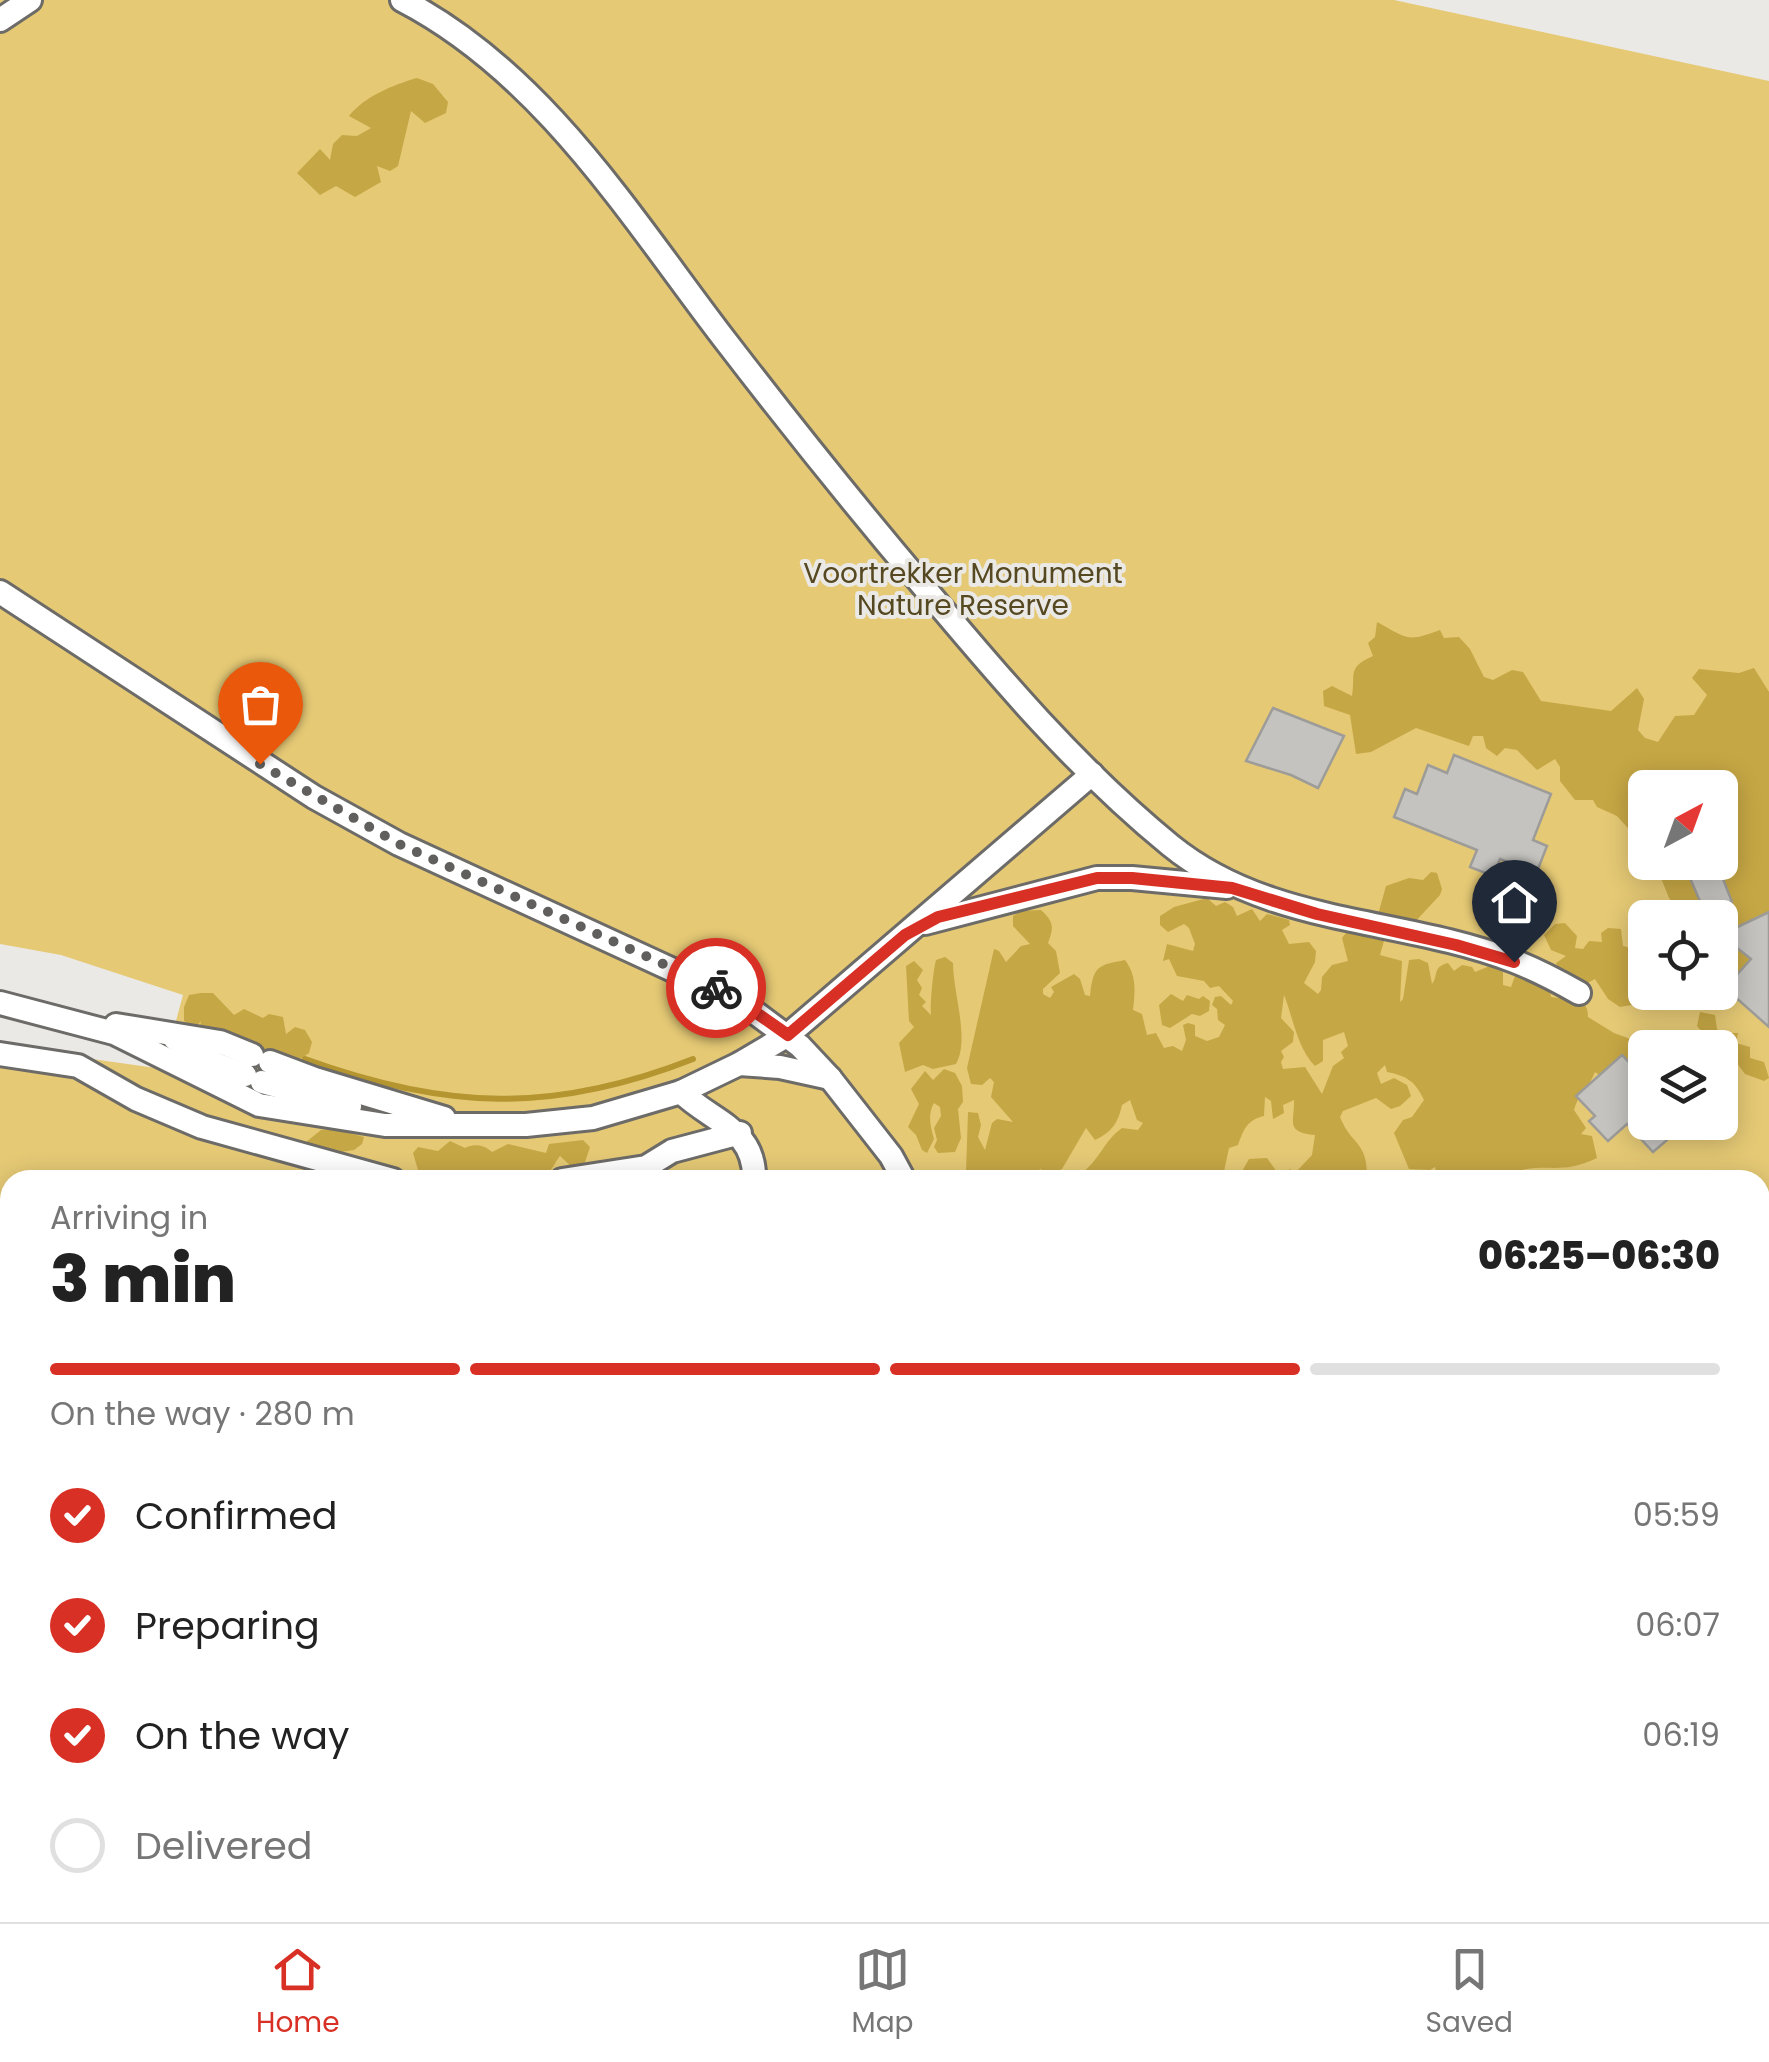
<!DOCTYPE html>
<meta charset="utf-8">
<style>
body{margin:0;font-family:Poppins,sans-serif;background:#f2f2f2;color:#222;height:100vh;display:flex;flex-direction:column;font-size:38px;white-space:nowrap}
*{box-sizing:border-box;margin:0}
p{font-size:32px;color:#767676}
.icon{flex:none;width:55px;height:55px;fill:none;stroke:currentColor;stroke-width:2;stroke-linecap:round;stroke-linejoin:round}
.map{position:relative;flex:1;overflow:hidden}
.panel{position:absolute;left:0px;top:1170px;width:1770px;height:752px;display:flex;flex-direction:column;background:#fff;border-radius:30px 30px 0 0;box-shadow:0 5px 25px #0003}
.panel>*{flex:none}
.needle{width:65px;rotate:41deg}
.controls{position:absolute;left:1628px;top:770px;display:grid;gap:20px}
.controls a{display:grid;place-items:center;width:110px;height:110px;border-radius:15px;background:#fff;box-shadow:0 5px 25px #0003;font-size:50px}
.pin{position:absolute;display:grid;place-items:center;width:85px;height:85px;color:#fff;margin:-102px -42px;border-radius:50% 50% 50% 0;rotate:-45deg;box-shadow:0 0 10px #0007}
.pin .icon{rotate:45deg}
.courier{position:absolute;display:grid;place-items:center;width:100px;height:100px;margin:-50px;border:8px solid #d93025;border-radius:50%;background:#fff;color:#222;box-shadow:0 2px 12px #0007}
.headline em{font-style:normal;font-weight:800}
.headline div{display:flex;flex-direction:column-reverse}
.headline{display:flex;align-items:center;justify-content:space-between;height:170px;padding:0 50px}
h1{font-size:65px;font-weight:800;line-height:75px}
.bar{display:grid;grid-template-columns:repeat(4,1fr);gap:15px 10px;align-content:center;height:120px;padding:0 50px}
.bar i{height:12px;border-radius:8px;background:#e0e0e0}
.bar .on{background:#d93025}
.bar p{grid-column:span 4}
ol{padding:0 50px;list-style:none}
li{display:flex;align-items:center;gap:30px;height:110px}
li p{margin-inline-start:auto}
li .icon{padding:10px;border-radius:50%;background:#d93025;color:#fff;stroke-width:4}
li:last-child{color:#767676}
li i{width:55px;height:55px;border:5px solid #e0e0e0;border-radius:50%}
.dock{display:flex;justify-content:space-around;align-items:center;height:140px;border-top:2px solid #e0e0e0;background:#fff;font-size:28px;color:#767676}
.dock a{display:grid;justify-items:center;gap:5px}
.dock .on{color:#d93025}
.map>svg:first-child{display:block}
.green{fill:#e5c975;fill-rule:evenodd}
.forest{fill:#c6a745;fill-rule:evenodd}
.lines{fill:none;stroke-linecap:round;stroke-linejoin:round}
.stream{stroke:#b49530;stroke-width:6}
.building{fill:#c4c3bf;stroke:#9d9c98;stroke-width:2.5}
.minor-casing{stroke:#6d6b68;stroke-width:28}
.minor{stroke:#fff;stroke-width:22}
.done{stroke:#615f5d;stroke-width:10;stroke-dasharray:0 18}
.route{stroke:#d93025;stroke-width:12}
.labels{text-anchor:middle;stroke-width:8;stroke-linejoin:round;paint-order:stroke}
.park-label{font-size:28px;fill:#564921;stroke:#ebe9e5}
</style>
<div class="map">
<svg width="1769" height="1922" viewBox="0 0 1769 1922">
<rect width="100%" height="100%" fill="#ebe9e5"/>
<path class="green" d="M0,0h1394l375,81v1841h-1769v-876l163,23 20,-74 -122,-40 -61,-11zM1645,788h75v74h-75zM1645,918h75v74h-75zM1645,1048h75v74h-75zM10,1180h1750v732h-1750z"/>
<g class="forest">
<path d="M417,78l16,6 15,18 -2,11 -21,10 -14,-12 -13,55 -8,5 -13,-5 4,16 -26,15 -19,-11 -16,9 -23,-22 23,-24 10,11 3,-16 9,-9 15,1 14,-8 -22,-12c16,-20 44,-31 68,-38z"/>
<path d="M1377,622c30,16 29,21 63,8l4,8 15,-1 11,12 14,28 9,3 19,-10 11,2 18,29 70,10 26,-23 7,11 -6,31 7,8 13,4 17,-26 19,-1 13,-20 -15,-17 7,-9 40,4 15,-5 15,24v225l-43,22 8,11 14,3 5,17c-23,14 -24,27 -50,33l-9,-6 -26,11 -31,-4 -17,3 -12,-8 -13,-20 -15,8 -19,-9 -5,-15 10,-7 -15,-6 -7,-15 11,-11 10,-1 12,13 -2,12 8,1 6,-8 13,1 -1,-9 7,-5 13,1 2,17 8,2v17l14,3v24h75v-74l-45,-1 2,-9 -8,-10 -14,-35 65,-1v-74h-75v59l-28,-31 -20,-9 -4,-7h-18l-15,-19v-14l-5,-8 -18,11 -20,-20 -12,-2 -8,8 -11,-8 -3,-12h-10l-4,10 -53,-18 -45,24 -15,2 -6,-39 -26,-9 -1,-15 9,-5 20,10c4,-21 -6,-28 21,-40l-5,-13 7,-6z"/>
<path d="M1431,872l6,1 5,16 -2,6 -40,43 -16,3 -4,14 22,6 -2,41 3,-3 6,-39 10,-1 9,4 4,21c7,-9 0,-17 16,-21l6,8 8,-6 10,2 3,5 15,-6 13,6v13l8,2 4,-11 7,-4 26,9 3,16c16,3 37,-4 37,20l26,16 38,14 -7,1v33l-42,-3 -8,-6c-6,16 -17,22 -21,38l12,18 -5,6 11,2 5,22c-35,17 -47,5 -80,13l-5,9 -16,-3 -4,3h-54l-3,-13 -5,3 -21,-1 -15,-36 9,-13 9,-3 12,-17c-9,-19 -17,-24 -37,-28l-2,-7 -8,8 4,11 13,-6 13,7 4,11 -11,10 -9,3 -15,-11 -33,13 -3,6c12,30 28,23 27,63h-80l2,-11 7,3 16,-17 3,-20c-31,-3 -20,-14 -21,-35l-11,5 1,8 -11,6 -2,-18 -6,-4 -1,19c-17,4 -20,13 -26,29l-9,3 -6,28 4,4h-144l-1,-7c19,-15 21,-31 40,-45l16,2 5,-7 -6,-3 -7,-20 -8,5c-4,18 -10,27 -27,35l-9,-12 -24,41 -14,6 -7,-6c-18,9 -37,17 -56,7l-5,4h-11l-3,-8 2,-60 10,1 3,12 -3,12 7,13 7,-27 5,-4 16,3 -22,-25 3,-15 -4,-4 -8,7 -11,-1 -4,-16 27,-119 5,2 7,11 15,-16 9,-2 -17,-18v-10l7,-5 21,-1c13,12 13,17 7,33l8,8 4,22 -17,16v5l7,4 4,-6 -3,-5 23,-13 6,5 5,16 5,1c3,-31 9,-31 35,-36 12,16 10,31 8,50l9,4 5,21 9,-2 8,15 9,-2 9,5 4,-11 -3,-15 5,-2 7,2v11l12,5 12,-4 6,-12 -7,-5 -1,-11 -5,-4 3,-8 6,-1 10,9 2,-4 -14,-15 -9,2 -6,-7 -27,-5 -8,-17 -6,2 4,-17 26,7 2,-7 -6,-16 -5,-4 -16,8 -8,-7v-9l14,-9 33,-9 9,8 9,-4 8,5 4,9 15,-7 8,12 7,-7 22,6 1,5 -8,5 7,14 20,-2 7,9 -1,11 -11,21 14,11 3,-4 1,-13 10,-12 16,-4 -6,-23 8,-10 24,1 12,-43 23,-8 14,2zM1284,995c9,22 13,53 31,71l8,-5v-21l21,-8 4,14 -7,6 3,6 -11,8 -11,28 -17,-27 -22,2 -2,-7 3,-5 -3,-6 12,-9 1,-10 -13,-14z"/>
<path d="M945,957l8,6c0,30 17,76 3,101l-23,5 -10,-4 -18,7 -6,-29 15,-16 -5,-6 -3,-55 8,-5 9,9 -6,10 5,8 -3,7 7,7 -4,4 9,9c-1,-11 2,-44 5,-55z"/>
<polygon points="201,993 213,993 234,1015 244,1009 263,1018 269,1014 283,1017 286,1034 295,1027 305,1030 312,1042 309,1053 292,1065 275,1060 269,1049 251,1051 200,1028 201,1021 196,1027 184,1021 184,1007 189,995"/>
<polygon points="1171,994 1183,1001 1187,995 1199,999 1203,996 1210,1001 1209,1011 1200,1016 1192,1014 1170,1028 1162,1025 1159,1005"/>
<polygon points="1700,1012 1715,1015 1717,1029 1723,1033 1738,1033 1736,1043 1750,1047 1750,1058 1764,1062 1769,1078 1764,1081 1745,1074 1733,1058 1728,1060 1720,1048 1715,1047 1697,1026"/>
<path d="M944,1069l11,4 7,13 1,16 -5,7 3,29 -6,14 -17,1 -4,-6 3,-7 -3,-12 7,-12 -1,-9 -6,-4c-7,11 -3,25 0,36l-7,14 -5,-3 -6,-15 -8,-8 11,-23 -8,-15 14,-18 8,9z"/>
<polygon points="335,1129 364,1137 362,1144 354,1150 326,1154 312,1144 307,1149 301,1146 321,1130"/>
<path d="M583,1140l7,7 -6,18 -10,4 -14,-13c-5,6 -9,16 -14,20 -8,7 -63,4 -73,-2l-6,6h-7l-7,-7 -9,7h-23l-8,-27 5,-6 20,4 12,-10 15,7c9,-5 20,-3 27,4l16,-8 38,9 3,-9z"/>
<polygon points="1267,1158 1277,1172 1275,1180 1237,1180 1249,1159"/>
<polygon points="1769,1565 1769,1826 1765,1823 1767,1843 1760,1851 1760,1569"/>
</g>
<g class="lines">
<path class="stream" d="M305,1059c141,51 248,55 388,0"/>
</g>
<g class="building">
<polygon points="1273,708 1344,736 1318,788 1291,775 1246,761"/>
<polygon points="1454,755 1551,794 1533,840 1547,846 1536,874 1500,859 1493,876 1470,867 1477,850 1394,817 1405,789 1417,794 1428,765 1447,773"/>
<polygon points="1718,866 1732,902 1705,913 1690,878"/>
<polygon points="1769,912 1769,1027 1725,988 1751,959 1732,944 1729,931"/>
<polygon points="1622,1055 1645,1078 1645,1122 1688,1122 1653,1152 1627,1124 1608,1141 1589,1121 1595,1116 1576,1096"/>
</g>
<g class="lines">
<defs>
<g id="minor">
<path d="M402,0c143,74 231,221 326,344 63,82 128,163 195,242 77,92 154,183 247,259 99,81 231,72 344,116 23,9 44,20 65,32"/>
<polyline points="0,20 30,0"/>
<polyline points="0,592 314,797 399,844 738,1000 800,1046 830,1078 891,1156 904,1180"/>
<polyline points="925,923 1097,878 1132,878 1227,887"/>
<polyline points="0,1003 114,1033 259,1105 385,1125 526,1125 593,1118 681,1092 739,1064 788,1035 1092,774"/>
<polyline points="116,1025 220,1042 252,1055"/>
<polyline points="175,1039 216,1064 245,1075"/>
<polyline points="0,1054 78,1066 136,1099 202,1127 393,1180"/>
<polyline points="270,1062 315,1079 444,1118"/>
<polyline points="739,1064 780,1067 830,1078"/>
<polyline points="262,1082 350,1106"/>
<path d="M681,1092c31,30 75,37 73,88"/>
<polyline points="562,1180 646,1167 672,1151 740,1133"/>
<polyline points="1760,1898 1769,1895"/>
<polyline points="1242,1912 1257,1922"/>
</g>
</defs>
<use href="#minor" class="minor-casing"/>
<use href="#minor" class="minor"/>
</g>
<g class="lines">
<polyline class="done" points="260,764 399,844 716,988"/>
<polyline class="route" points="716,988 738,1000 788,1035 905,935 938,917 1097,878 1132,878 1232,888 1317,914 1456,945 1514,962"/>
</g>
<g class="labels">
<g class="park-label">
<text x="963" y="583">Voortrekker Monument<tspan x="963" dy="32">Nature Reserve</tspan></text>
</g>
</g>
</svg>
<div class="controls">
<a><svg class="needle" viewBox="-14 -14 28 28"><path d="M0-13l5 13h-10z" fill="#e53935"/><path d="M0 13l5-13h-10z" fill="#767676"/></svg></a>
<a><svg class="icon" aria-label="locate" viewBox="0 0 24 24"><circle cx="12" cy="12" r="6"/><path d="M12 2v4M12 18v4M2 12h4M18 12h4"/></svg></a>
<a><svg class="icon" aria-label="layers" viewBox="0 0 24 24"><path d="M12 4l9 5-9 5-9-5zM3 14l9 5 9-5"/></svg></a>
</div>
<div class="pin" style="left:260px;top:764px;background:#ea580c"><svg class="icon" aria-label="bag" viewBox="0 0 24 24"><path d="M5 8h14l-1 12H6zM9 8a3 3 0 0 1 6 0"/></svg></div>
<div class="pin" style="left:1514px;top:962px;background:#1f2937"><svg class="icon" aria-label="home" viewBox="0 0 24 24"><path d="M3 11l9-7 9 7M6 9v11h12V9"/></svg></div>
<div class="courier" style="left:716px;top:988px"><svg class="icon" aria-label="bike" viewBox="0 0 24 24"><circle cx="6" cy="16" r="4"/><circle cx="18" cy="16" r="4"/><path d="M6 16l4-8h5l3 8M10 8l3 8H6M13 5h3"/></svg></div>
<section class="panel">
<div class="headline"><div><h1>3 min</h1><p>Arriving in</p></div><em>06:25–06:30</em></div>
<div class="bar"><i class="on"></i><i class="on"></i><i class="on"></i><i></i><p>On the way · 280 m</p></div>
<ol>
<li><svg class="icon" aria-label="check" viewBox="0 0 24 24"><path d="M5 12l5 5 9-10"/></svg>Confirmed<p>05:59</p></li>
<li><svg class="icon" aria-label="check" viewBox="0 0 24 24"><path d="M5 12l5 5 9-10"/></svg>Preparing<p>06:07</p></li>
<li><svg class="icon" aria-label="check" viewBox="0 0 24 24"><path d="M5 12l5 5 9-10"/></svg>On the way<p>06:19</p></li>
<li><i></i>Delivered</li>
</ol>
</section>
</div>
<nav class="dock">
<a class="on"><svg class="icon" aria-label="home" viewBox="0 0 24 24"><path d="M3 11l9-7 9 7M6 9v11h12V9"/></svg>Home</a>
<a><svg class="icon" aria-label="map" viewBox="0 0 24 24"><path d="M3 6l6-2 6 2 6-2v14l-6 2-6-2-6 2zM9 4v14M15 6v14"/></svg>Map</a>
<a><svg class="icon" aria-label="saved" viewBox="0 0 24 24"><path d="M7 4h10v16l-5-4-5 4z"/></svg>Saved</a>
</nav>
